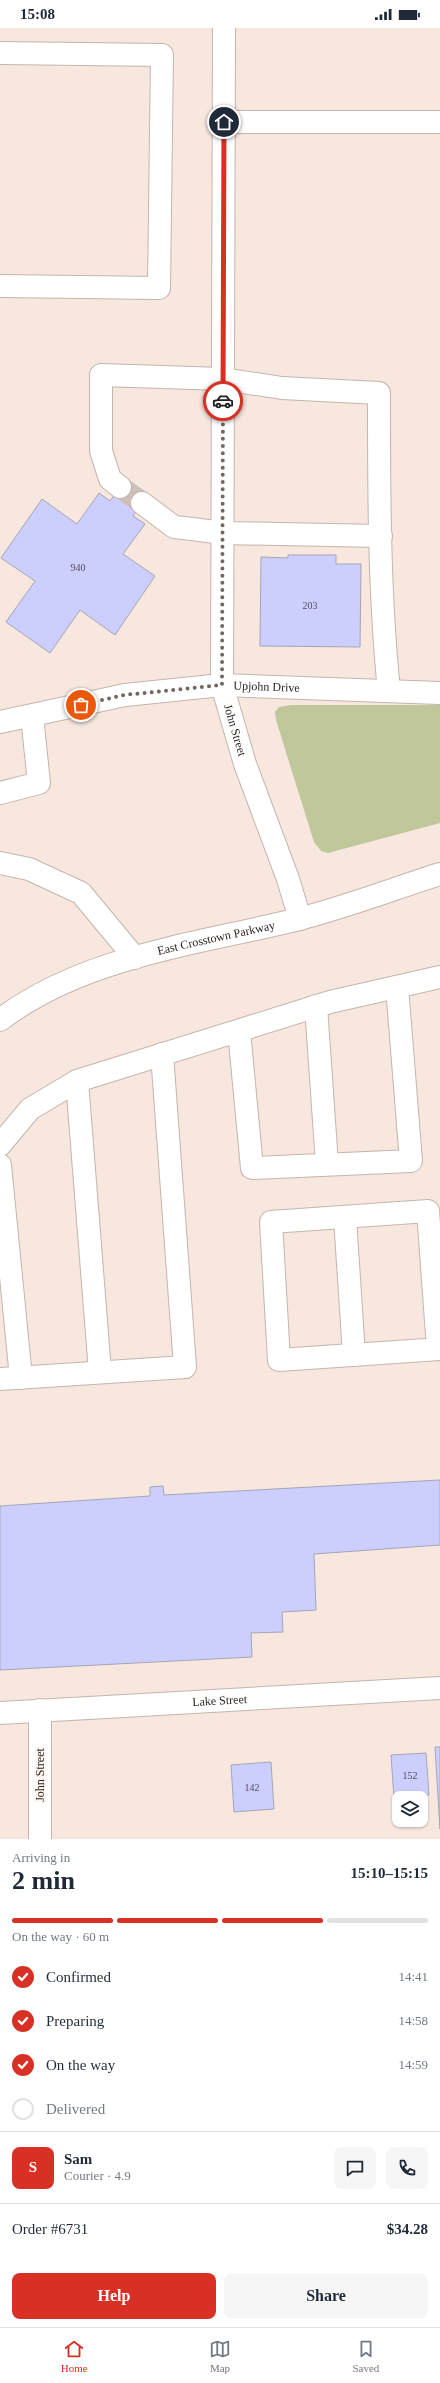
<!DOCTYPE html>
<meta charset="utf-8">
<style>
body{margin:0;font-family:"Times New Roman",serif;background:#f6f6f7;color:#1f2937;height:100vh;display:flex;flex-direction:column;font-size:15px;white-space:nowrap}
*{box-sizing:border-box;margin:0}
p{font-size:13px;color:#747a83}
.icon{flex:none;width:22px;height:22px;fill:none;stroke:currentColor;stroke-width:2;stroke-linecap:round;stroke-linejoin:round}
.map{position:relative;height:1811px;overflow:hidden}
.panel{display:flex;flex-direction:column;background:#fff;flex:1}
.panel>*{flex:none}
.tools{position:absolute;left:392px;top:1763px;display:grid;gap:8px}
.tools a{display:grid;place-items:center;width:36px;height:36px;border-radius:8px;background:#fff;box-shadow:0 1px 3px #0004;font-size:20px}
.pin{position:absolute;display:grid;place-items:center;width:34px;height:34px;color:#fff;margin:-17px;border:2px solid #fff;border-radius:50%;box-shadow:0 1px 4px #0007}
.courier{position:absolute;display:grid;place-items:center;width:40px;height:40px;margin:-20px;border:3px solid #d93025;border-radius:50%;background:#fff;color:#222;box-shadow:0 1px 5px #0007}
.head em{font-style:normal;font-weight:800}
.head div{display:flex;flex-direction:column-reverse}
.head{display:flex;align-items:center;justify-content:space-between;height:68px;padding:0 12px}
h1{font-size:26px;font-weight:800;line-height:30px}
.bar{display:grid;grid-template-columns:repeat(4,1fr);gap:6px 4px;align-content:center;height:48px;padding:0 12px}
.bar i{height:5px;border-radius:3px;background:#e0e1e3}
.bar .selected{background:#d93025}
.bar p{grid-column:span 4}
.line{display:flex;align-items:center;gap:10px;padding:0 12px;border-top:1px solid #e0e1e3}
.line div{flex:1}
.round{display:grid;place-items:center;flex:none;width:42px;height:42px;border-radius:8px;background:#f6f6f7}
ol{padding:0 12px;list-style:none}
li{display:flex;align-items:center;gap:12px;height:44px}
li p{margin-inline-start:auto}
li .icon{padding:4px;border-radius:50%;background:#d93025;color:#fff;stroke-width:4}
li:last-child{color:#747a83}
li i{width:22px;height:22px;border:2px solid #e0e1e3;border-radius:50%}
.button{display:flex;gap:8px;margin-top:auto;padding:8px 12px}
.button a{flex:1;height:46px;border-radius:8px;background:#d93025;color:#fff;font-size:16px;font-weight:800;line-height:46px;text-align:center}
.button a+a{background:#f6f6f7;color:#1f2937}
.status{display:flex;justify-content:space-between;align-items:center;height:28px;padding:0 20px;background:#fff;direction:ltr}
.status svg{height:11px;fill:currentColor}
.tab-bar{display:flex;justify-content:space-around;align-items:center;height:56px;border-top:1px solid #e0e1e3;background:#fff;font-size:11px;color:#747a83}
.tab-bar a{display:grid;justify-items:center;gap:2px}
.tab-bar .selected{color:#d93025}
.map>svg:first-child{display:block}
.green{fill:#c0c79b}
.building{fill:#cccffe;stroke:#a4a5b4}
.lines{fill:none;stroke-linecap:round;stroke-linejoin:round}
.minor-tunnel{stroke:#cec0b8;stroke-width:22;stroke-dasharray:22 11;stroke-linecap:butt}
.minor-casing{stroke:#c4b5ad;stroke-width:24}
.minor{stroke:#fff;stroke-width:22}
.done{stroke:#726862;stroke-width:4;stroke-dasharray:0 7.2}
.route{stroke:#d93025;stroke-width:5}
.labels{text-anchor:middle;stroke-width:3.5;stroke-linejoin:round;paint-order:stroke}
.number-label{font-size:10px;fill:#524f58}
.street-label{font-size:12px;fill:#2a2420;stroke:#fff5f0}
</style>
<div class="status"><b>15:08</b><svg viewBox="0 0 49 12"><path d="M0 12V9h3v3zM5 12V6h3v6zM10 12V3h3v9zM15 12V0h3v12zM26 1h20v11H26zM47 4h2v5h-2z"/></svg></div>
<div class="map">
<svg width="440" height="1811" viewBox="0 0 440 1811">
<rect width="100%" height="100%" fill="#f7e7de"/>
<polygon class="green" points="292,677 440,677 440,795 328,825 321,823 314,814 276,692 275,684 279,679"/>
<g class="building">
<polygon points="126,451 148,466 133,488 145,496 123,526 155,548 115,607 80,582 50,625 6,594 35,553 1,530 42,471 77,496 99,465 110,473"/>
<polygon points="288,527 336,527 336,536 361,536 360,619 260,618 261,529 288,530"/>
<polygon points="440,1452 440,1517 314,1526 316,1582 282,1584 283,1604 251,1605 252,1629 0,1642 0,1478 150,1468 150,1459 163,1458 164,1467"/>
<polygon points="435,1719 440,1719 440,1801"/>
<polygon points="426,1725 429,1767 394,1770 391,1727"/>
<polygon points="271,1734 274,1781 234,1784 231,1737"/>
</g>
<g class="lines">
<polyline class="minor-tunnel" points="120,459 142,475"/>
<defs>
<g id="minor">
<path id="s1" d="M224,0l-2,657 23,79 43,115 12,40"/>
<polyline points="0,25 162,27 159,260 0,258"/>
<polyline points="223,94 440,94"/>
<path d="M120,459l-10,-8 -9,-28v-76l122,4 59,9 97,5c0,99 0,199 10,298"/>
<polyline points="142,475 174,499 184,500 223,505 381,508"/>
<path id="s2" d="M0,694l125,-27 97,-10 218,8"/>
<polyline points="0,765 39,755 32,688"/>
<polyline points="0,835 29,841 81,865 135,930"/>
<polyline points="316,978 327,1136"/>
<path id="s3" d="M0,992c84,-64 199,-76 299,-101 47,-12 94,-30 141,-45"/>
<polyline points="239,1003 252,1140 411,1133 397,959"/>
<polyline points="77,1053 100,1344"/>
<polyline points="0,1117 30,1081 77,1053 330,974 440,949"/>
<polyline points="0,1137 21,1350"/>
<polyline points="345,1190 354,1327"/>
<polyline points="438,1321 428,1183 271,1194 279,1332 440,1321"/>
<polyline points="0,1351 185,1339 162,1026"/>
<polyline points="40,1682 40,1811"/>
<path id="s4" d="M0,1685l440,-25"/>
</g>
</defs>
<use href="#minor" class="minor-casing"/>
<use href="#minor" class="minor"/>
</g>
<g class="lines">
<polyline class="done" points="81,677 124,667 222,657 223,373"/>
<polyline class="route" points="223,373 224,94"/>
</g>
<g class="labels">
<g class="number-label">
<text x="78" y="543">940</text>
<text x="310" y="581">203</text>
<text x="410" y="1751">152</text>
<text x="252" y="1763">142</text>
</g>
<g class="street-label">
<text dy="4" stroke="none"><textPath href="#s2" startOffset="270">Upjohn Drive</textPath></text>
<text dy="4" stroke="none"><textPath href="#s1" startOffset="704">John Street</textPath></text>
<text dy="4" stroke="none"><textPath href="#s3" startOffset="233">East Crosstown Parkway</textPath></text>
<text dy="4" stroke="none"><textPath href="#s4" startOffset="220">Lake Street</textPath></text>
<text transform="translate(40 1747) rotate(-90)" y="4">John Street</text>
</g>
</g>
</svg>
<div class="tools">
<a><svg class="icon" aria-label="layers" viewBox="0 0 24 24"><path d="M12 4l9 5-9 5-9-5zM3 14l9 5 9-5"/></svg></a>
</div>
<div class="pin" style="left:81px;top:677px;background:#ea580c"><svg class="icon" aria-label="bag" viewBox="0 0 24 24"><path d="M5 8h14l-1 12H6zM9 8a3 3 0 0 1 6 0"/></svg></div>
<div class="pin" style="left:224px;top:94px;background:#1f2937"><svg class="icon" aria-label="home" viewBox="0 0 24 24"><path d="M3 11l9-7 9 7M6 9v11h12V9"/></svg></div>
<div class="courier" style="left:223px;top:373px"><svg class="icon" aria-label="car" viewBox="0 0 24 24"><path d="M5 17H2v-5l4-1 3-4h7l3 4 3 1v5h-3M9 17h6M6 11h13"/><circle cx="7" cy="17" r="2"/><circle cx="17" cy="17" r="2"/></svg></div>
</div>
<section class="panel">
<div class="head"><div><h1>2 min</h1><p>Arriving in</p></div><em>15:10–15:15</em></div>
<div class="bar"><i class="selected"></i><i class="selected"></i><i class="selected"></i><i></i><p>On the way · 60 m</p></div>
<ol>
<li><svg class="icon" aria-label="check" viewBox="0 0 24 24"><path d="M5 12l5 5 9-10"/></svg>Confirmed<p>14:41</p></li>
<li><svg class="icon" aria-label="check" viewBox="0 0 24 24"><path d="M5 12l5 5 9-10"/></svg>Preparing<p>14:58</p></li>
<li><svg class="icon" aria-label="check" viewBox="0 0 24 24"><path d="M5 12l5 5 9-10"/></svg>On the way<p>14:59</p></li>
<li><i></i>Delivered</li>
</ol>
<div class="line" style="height:72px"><b class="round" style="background:#d93025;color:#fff">S</b><div><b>Sam</b><p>Courier · 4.9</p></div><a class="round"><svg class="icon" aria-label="chat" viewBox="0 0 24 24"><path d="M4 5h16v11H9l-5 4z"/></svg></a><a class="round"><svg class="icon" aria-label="phone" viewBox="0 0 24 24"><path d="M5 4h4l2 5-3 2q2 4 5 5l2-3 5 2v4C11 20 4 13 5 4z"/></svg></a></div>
<div class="line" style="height:52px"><div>Order #6731</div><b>$34.28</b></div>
<div class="button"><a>Help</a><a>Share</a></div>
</section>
<nav class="tab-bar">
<a class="selected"><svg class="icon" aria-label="home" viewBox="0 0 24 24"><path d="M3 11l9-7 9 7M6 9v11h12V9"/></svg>Home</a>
<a><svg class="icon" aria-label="map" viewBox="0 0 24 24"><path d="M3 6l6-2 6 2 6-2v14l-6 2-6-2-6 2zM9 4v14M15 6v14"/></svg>Map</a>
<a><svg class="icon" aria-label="saved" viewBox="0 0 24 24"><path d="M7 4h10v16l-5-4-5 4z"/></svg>Saved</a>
</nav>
